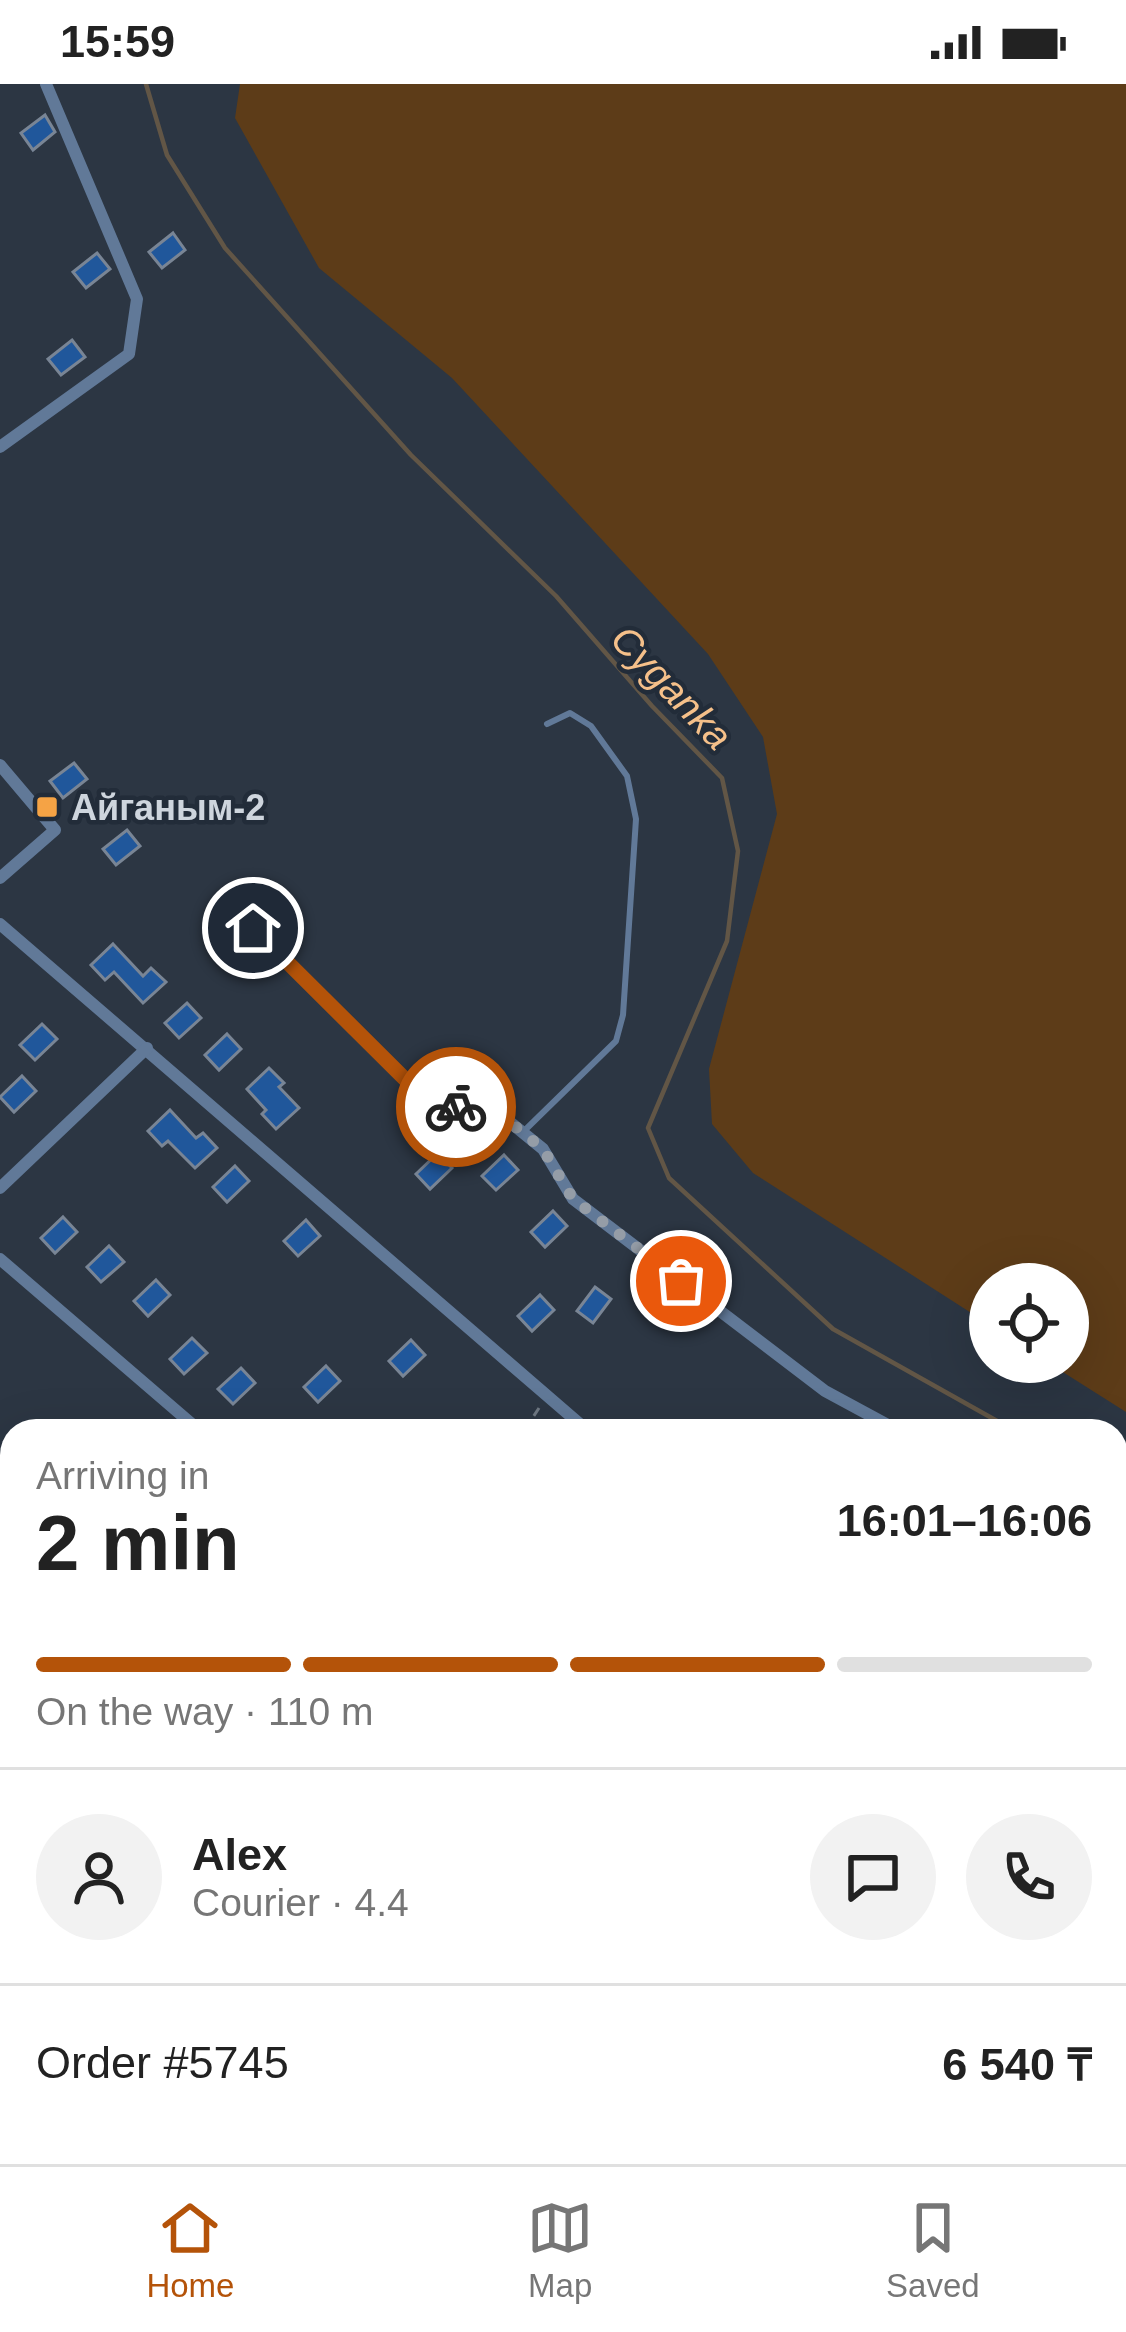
<!DOCTYPE html>
<meta charset="utf-8">
<style>
body{margin:0;font-family:Helvetica,sans-serif;background:#f2f2f2;color:#222;height:100vh;display:flex;flex-direction:column;font-size:45px;white-space:nowrap}
*{box-sizing:border-box;margin:0}
p{font-size:39px;color:#767676}
.icon{flex:none;width:66px;height:66px;fill:none;stroke:currentColor;stroke-width:2;stroke-linecap:round;stroke-linejoin:round}
.map{position:relative;flex:1;overflow:hidden}
.panel{position:absolute;left:0px;top:1335px;width:1128px;height:747px;display:flex;flex-direction:column;background:#fff;border-radius:36px 36px 0 0;box-shadow:0 12px 48px #0002}
.panel>*{flex:none}
.controls{position:absolute;left:969px;top:1179px;display:grid;gap:24px}
.controls a{display:grid;place-items:center;width:120px;height:120px;border-radius:50%;background:#fff;box-shadow:0 12px 48px #0002;font-size:60px}
.pin{position:absolute;display:grid;place-items:center;width:102px;height:102px;color:#fff;margin:-51px;border:6px solid #fff;border-radius:50%;box-shadow:0 3px 12px #0007}
.courier{position:absolute;display:grid;place-items:center;width:120px;height:120px;margin:-60px;border:9px solid #b45309;border-radius:50%;background:#fff;color:#222;box-shadow:0 3px 15px #0007}
.headline em{font-style:normal;font-weight:600}
.headline div{display:flex;flex-direction:column-reverse}
.headline{display:flex;align-items:center;justify-content:space-between;height:204px;padding:0 36px}
h1{font-size:78px;font-weight:600;line-height:90px}
.bar{display:grid;grid-template-columns:repeat(4,1fr);gap:18px 12px;align-content:center;height:144px;padding:0 36px}
.bar i{height:15px;border-radius:9px;background:#e0e0e0}
.bar .selected{background:#b45309}
.bar p{grid-column:span 4}
.line{display:flex;align-items:center;gap:30px;padding:0 36px;border-top:3px solid #e0e0e0}
.line div{flex:1}
.round{display:grid;place-items:center;flex:none;width:126px;height:126px;border-radius:63px;background:#f2f2f2}
.status{display:flex;justify-content:space-between;align-items:center;height:84px;padding:0 60px;background:#fff;direction:ltr}
.status svg{height:33px;fill:currentColor}
.menu{display:flex;justify-content:space-around;align-items:center;height:168px;border-top:3px solid #e0e0e0;background:#fff;font-size:33px;color:#767676}
.menu a{display:grid;justify-items:center;gap:6px}
.menu .selected{color:#b45309}
.map>svg:first-child{display:block}
.green{fill:#5d3c18}
.lines{fill:none;stroke-linecap:round;stroke-linejoin:round}
.stream{stroke:#625646;stroke-width:4.5}
.building{fill:#20579b;stroke:#798595;stroke-width:3}
.path{stroke:#6f7883;stroke-width:3;stroke-dasharray:12 6;stroke-linecap:butt}
.service{stroke:#617998;stroke-width:6}
.minor{stroke:#617998;stroke-width:12}
.tertiary{stroke:#617998;stroke-width:15}
.done{stroke:#959da7;stroke-width:12;stroke-dasharray:0 21.6}
.route{stroke:#b45309;stroke-width:15}
.poi-dot{fill:#f5a345;stroke:#222c39;stroke-width:4.5}
.labels{text-anchor:middle;stroke-width:9;stroke-linejoin:round;paint-order:stroke}
.poi-label{font-size:36px;font-weight:bold;fill:#ced5dd;stroke:#222c39;text-anchor:start}
.water-label{font-size:39px;font-style:italic;fill:#f5c08a;stroke:#222c39}
</style>
<div class="status"><b>15:59</b><svg viewBox="0 0 49 12"><path d="M0 12V9h3v3zM5 12V6h3v6zM10 12V3h3v9zM15 12V0h3v12zM26 1h20v11H26zM47 4h2v5h-2z"/></svg></div>
<div class="map">
<svg width="1126" height="2080" viewBox="0 0 1126 2080">
<rect width="100%" height="100%" fill="#2c3643"/>
<polygon class="green" points="240,0 1126,0 1126,1328 1047,1278 1068,1278 1068,1200 990,1200 990,1241 753,1089 712,1040 709,985 777,730 763,653 708,570 452,294 319,184 235,34"/>
<g class="lines">
<g class="stream">
<polyline points="146,0 167,71 225,164 411,371 556,512 652,622 722,694 738,767 727,857 648,1044 669,1094 833,1245 1015,1347"/>
<polyline points="1116,1404 1126,1409"/>
</g>
</g>
<g class="building">
<polygon points="45,31 55,48 33,66 21,49"/>
<polygon points="173,149 185,166 162,184 149,168"/>
<polygon points="97,169 110,185 86,204 73,188"/>
<polygon points="72,256 85,273 61,291 48,275"/>
<polygon points="74,679 87,695 63,714 50,697"/>
<polygon points="127,746 140,762 116,781 103,765"/>
<polygon points="113,860 143,892 151,884 166,898 143,919 114,888 105,896 91,881"/>
<polygon points="187,919 201,934 179,954 165,939"/>
<polygon points="42,940 57,955 35,976 20,961"/>
<polygon points="227,950 241,965 219,986 205,971"/>
<polygon points="269,984 284,999 279,1003 299,1024 276,1045 262,1030 266,1026 247,1005"/>
<polygon points="22,992 36,1007 14,1028 0,1013"/>
<polygon points="170,1026 196,1054 203,1049 217,1064 195,1084 168,1057 162,1062 148,1047"/>
<polygon points="438,1069 452,1084 430,1105 416,1090"/>
<polygon points="504,1071 518,1086 496,1106 482,1092"/>
<polygon points="235,1082 249,1097 227,1118 213,1103"/>
<polygon points="553,1127 567,1142 545,1163 531,1148"/>
<polygon points="63,1133 77,1148 55,1169 41,1154"/>
<polygon points="306,1136 320,1152 298,1172 284,1157"/>
<polygon points="109,1162 124,1178 101,1198 87,1183"/>
<polygon points="156,1196 170,1211 148,1232 134,1217"/>
<polygon points="595,1203 611,1215 593,1239 577,1227"/>
<polygon points="540,1211 554,1226 532,1247 518,1232"/>
<polygon points="192,1254 207,1269 184,1290 170,1275"/>
<polygon points="411,1256 425,1271 403,1292 389,1277"/>
<polygon points="326,1282 340,1297 318,1318 304,1303"/>
<polygon points="241,1284 255,1299 233,1320 218,1305"/>
</g>
<g class="lines">
<polyline class="path" points="524,1347 539,1324"/>
<polyline class="service" points="523,1048 616,957 623,931 636,735 627,692 591,642 570,629 547,640"/>
<g class="minor">
<polyline points="0,363 129,270 137,215 46,0"/>
<polyline points="0,681 55,746 0,794"/>
<polyline points="0,840 588,1347"/>
<polyline points="253,844 423,1013 506,1035 543,1065 573,1115 825,1307 899,1347"/>
<polyline points="0,1104 147,964"/>
<polyline points="0,1175 200,1347"/>
<polyline points="1116,1512 1126,1518"/>
<polyline points="1116,1685 1126,1681"/>
<polyline points="0,1775 12,1777"/>
<polyline points="1116,1927 1126,1965"/>
<polyline points="648,2070 651,2080"/>
<polyline points="892,2070 896,2080"/>
<polyline points="5,2080 14,2070"/>
<polyline points="335,2080 344,2070"/>
</g>
<g class="tertiary">
<polyline points="0,2032 12,2046"/>
<polyline points="34,2070 43,2080"/>
</g>
</g>
<g class="lines">
<polyline class="done" points="456,1023 506,1035 543,1065 573,1115 681,1197"/>
<polyline class="route" points="253,844 423,1013 456,1023"/>
</g>
<rect class="poi-dot" x="35" y="711" width="24" height="24" rx="6"/>
<g class="labels">
<g class="poi-label">
<text x="71" y="736">Айганым-2</text>
</g>
<g class="water-label">
<text transform="translate(672 603) rotate(46)" y="14">Cyganka</text>
</g>
</g>
</svg>
<div class="controls">
<a><svg class="icon" aria-label="locate" viewBox="0 0 24 24"><circle cx="12" cy="12" r="6"/><path d="M12 2v4M12 18v4M2 12h4M18 12h4"/></svg></a>
</div>
<div class="pin" style="left:681px;top:1197px;background:#ea580c"><svg class="icon" aria-label="bag" viewBox="0 0 24 24"><path d="M5 8h14l-1 12H6zM9 8a3 3 0 0 1 6 0"/></svg></div>
<div class="pin" style="left:253px;top:844px;background:#1f2937"><svg class="icon" aria-label="home" viewBox="0 0 24 24"><path d="M3 11l9-7 9 7M6 9v11h12V9"/></svg></div>
<div class="courier" style="left:456px;top:1023px"><svg class="icon" aria-label="bike" viewBox="0 0 24 24"><circle cx="6" cy="16" r="4"/><circle cx="18" cy="16" r="4"/><path d="M6 16l4-8h5l3 8M10 8l3 8H6M13 5h3"/></svg></div>
<section class="panel">
<div class="headline"><div><h1>2 min</h1><p>Arriving in</p></div><em>16:01–16:06</em></div>
<div class="bar"><i class="selected"></i><i class="selected"></i><i class="selected"></i><i></i><p>On the way · 110 m</p></div>
<div class="line" style="height:216px"><a class="round"><svg class="icon" aria-label="person" viewBox="0 0 24 24"><circle cx="12" cy="8" r="4"/><path d="M4 21q1-7 8-7t8 7"/></svg></a><div><b>Alex</b><p>Courier · 4.4</p></div><a class="round"><svg class="icon" aria-label="chat" viewBox="0 0 24 24"><path d="M4 5h16v11H9l-5 4z"/></svg></a><a class="round"><svg class="icon" aria-label="phone" viewBox="0 0 24 24"><path d="M5 4h4l2 5-3 2q2 4 5 5l2-3 5 2v4C11 20 4 13 5 4z"/></svg></a></div>
<div class="line" style="height:156px"><div>Order #5745</div><b>6 540 ₸</b></div>
</section>
</div>
<nav class="menu">
<a class="selected"><svg class="icon" aria-label="home" viewBox="0 0 24 24"><path d="M3 11l9-7 9 7M6 9v11h12V9"/></svg>Home</a>
<a><svg class="icon" aria-label="map" viewBox="0 0 24 24"><path d="M3 6l6-2 6 2 6-2v14l-6 2-6-2-6 2zM9 4v14M15 6v14"/></svg>Map</a>
<a><svg class="icon" aria-label="saved" viewBox="0 0 24 24"><path d="M7 4h10v16l-5-4-5 4z"/></svg>Saved</a>
</nav>
